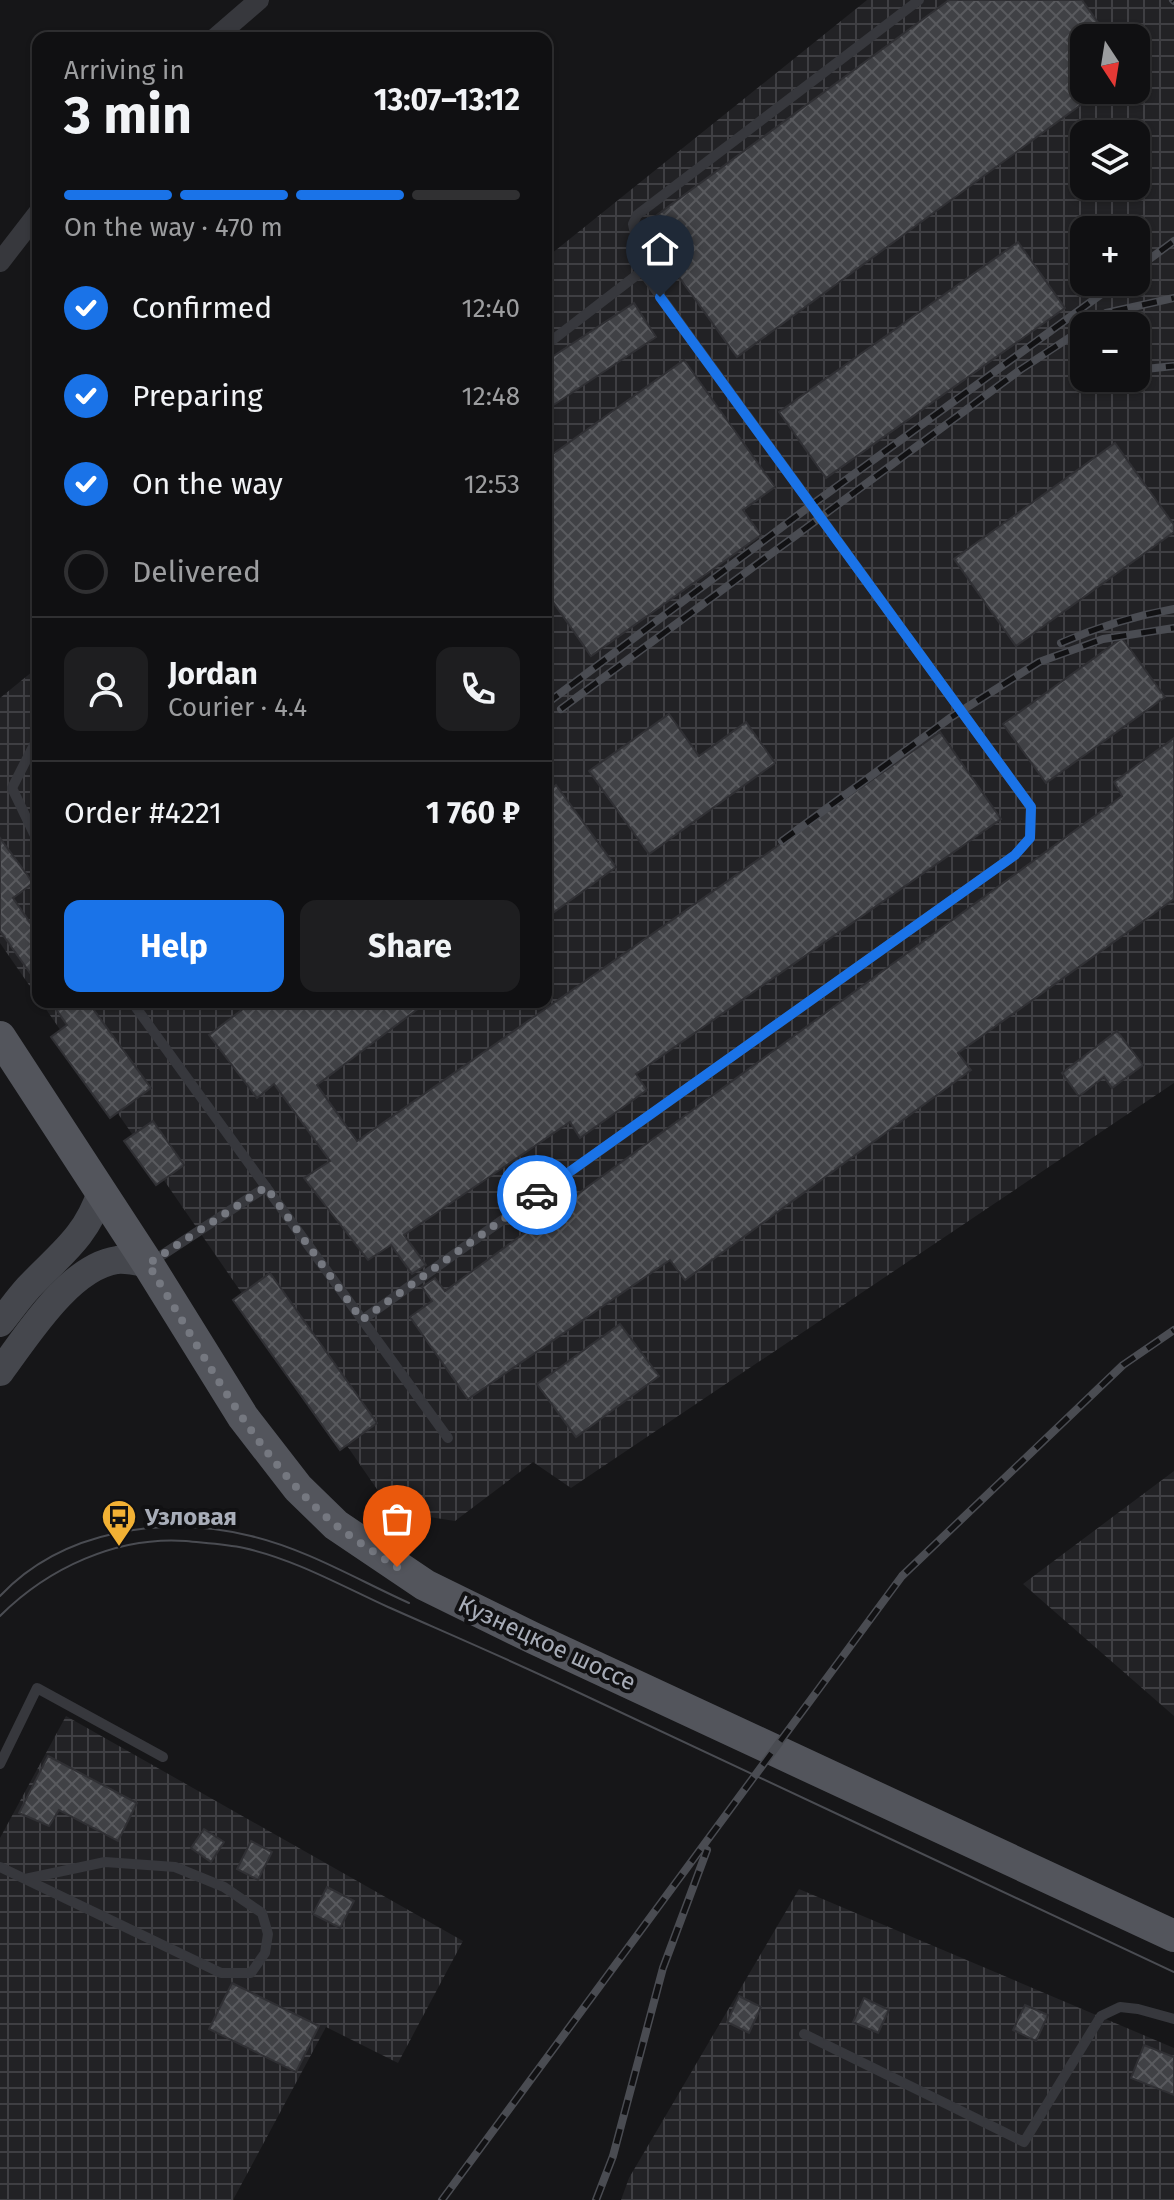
<!DOCTYPE html>
<meta charset="utf-8">
<style>
body{margin:0;font-family:"Fira Sans",sans-serif;background:#1e1e20;color:#f1f3f6;height:100vh;display:flex;flex-direction:column;font-size:30px;white-space:nowrap}
*{box-sizing:border-box;margin:0}
p{font-size:26px;color:#9c9d9f}
.icon{flex:none;width:44px;height:44px;fill:none;stroke:currentColor;stroke-width:2;stroke-linecap:round;stroke-linejoin:round}
.map{position:relative;flex:1;overflow:hidden}
.drawer{position:absolute;left:32px;top:32px;width:520px;height:976px;display:flex;flex-direction:column;background:#101012;border-radius:16px;box-shadow:0 2px 6px #0004,0 0 0 2px #303032}
.drawer>*{flex:none}
.needle{width:52px;rotate:168deg}
.tools{position:absolute;left:1070px;top:24px;display:grid;gap:16px}
.tools a{display:grid;place-items:center;width:80px;height:80px;border-radius:16px;background:#101012;box-shadow:0 2px 6px #0004,0 0 0 2px #303032;font-size:40px}
.pin{position:absolute;display:grid;place-items:center;width:68px;height:68px;color:#fff;margin:-82px -34px;border-radius:50% 50% 50% 0;rotate:-45deg;box-shadow:0 0 8px #0007}
.pin .icon{rotate:45deg}
.courier{position:absolute;display:grid;place-items:center;width:80px;height:80px;margin:-40px;border:6px solid #1a73e8;border-radius:50%;background:#fff;color:#222;box-shadow:0 2px 10px #0007}
.head em{font-style:normal;font-weight:700}
.head div{display:flex;flex-direction:column-reverse}
.head{display:flex;align-items:center;justify-content:space-between;height:136px;padding:0 32px}
h1{font-size:52px;font-weight:700;line-height:60px}
.bar{display:grid;grid-template-columns:repeat(4,1fr);gap:12px 8px;align-content:center;height:96px;padding:0 32px}
.bar i{height:10px;border-radius:6px;background:#303032}
.bar .active{background:#1a73e8}
.bar p{grid-column:span 4}
.line{display:flex;align-items:center;gap:20px;padding:0 32px;border-top:2px solid #303032}
.line div{flex:1}
.round{display:grid;place-items:center;flex:none;width:84px;height:84px;border-radius:16px;background:#1e1e20}
ol{padding:0 32px;list-style:none}
li{display:flex;align-items:center;gap:24px;height:88px}
li p{margin-inline-start:auto}
li .icon{padding:8px;border-radius:50%;background:#1a73e8;color:#fff;stroke-width:4}
li:last-child{color:#9c9d9f}
li i{width:44px;height:44px;border:4px solid #303032;border-radius:50%}
.primary-button{display:flex;gap:16px;margin-top:auto;padding:16px 32px}
.primary-button a{flex:1;height:92px;border-radius:16px;background:#1a73e8;color:#fff;font-size:32px;font-weight:700;line-height:92px;text-align:center}
.primary-button a+a{background:#1e1e20;color:#f1f3f6}
.map>svg:first-child{display:block}
.industrial{fill:url(#industrial-grid);fill-rule:evenodd}
.building{fill:url(#building-cross-hatch);stroke:#303034;stroke-width:2}
.lines{fill:none;stroke-linecap:round;stroke-linejoin:round}
.service{stroke:#37383d;stroke-width:10}
.minor{stroke:#37383d;stroke-width:20}
.secondary{stroke:#45474d;stroke-width:28}
.primary{stroke:#53555c;stroke-width:32}
.tram{stroke:#4a4c52;stroke-width:2}
.rail-casing{stroke:#4a4c52;stroke-width:8}
.rail{stroke:#111113;stroke-width:5;stroke-dasharray:15;stroke-linecap:butt}
.done{stroke:#757880;stroke-width:8;stroke-dasharray:0 14.4}
.route{stroke:#1a73e8;stroke-width:10}
.labels{text-anchor:middle;stroke-width:8;stroke-linejoin:round;paint-order:stroke}
.poi-label{font-size:24px;font-weight:bold;fill:#a8adb8;stroke:#111113;text-anchor:start}
.street-label{font-size:24px;fill:#a8adb8;stroke:#111113}
</style>
<div class="map">
<svg width="1174" height="2200" viewBox="0 0 1174 2200">
<defs>
<pattern id="industrial-grid" width="8" height="8" patternUnits="userSpaceOnUse" patternTransform="scale(2)"><rect width="8" height="8" fill="#222225"/><path d="M0 4h8M4 0v8" fill="none" stroke="#3f3f43"/></pattern>
<pattern id="building-cross-hatch" width="8" height="8" patternUnits="userSpaceOnUse" patternTransform="scale(2)"><rect width="8" height="8" fill="#404145"/><path d="M0 0l8 8M0 8l8-8" fill="none" stroke="#595a5e"/></pattern>
</defs>
<rect width="100%" height="100%" fill="#161618"/>
<g class="industrial">
<path d="M867,0h307v1083l-603,405 -38,-26 -78,59 -63,-10 -351,-509h505v-744zM1084,38h52v52h-52zM1084,134h52v52h-52zM1084,230h52v52h-52zM1084,326h52v52h-52z"/>
<polygon points="38,667 38,998 0,943 0,698"/>
<polygon points="1174,1471 1174,1716 1023,1584"/>
<polygon points="66,1716 463,1941 398,2063 326,2027 233,2200 0,2200 0,1838"/>
<polygon points="799,1889 1174,2048 1174,2200 621,2200 629,2178"/>
</g>
<g class="building">
<polygon points="949,0 1082,0 1109,38 1084,38 1084,90 1101,90 737,357 642,226"/>
<polygon points="1018,242 1065,308 826,478 779,412"/>
<polygon points="634,303 656,337 546,410 546,361"/>
<polygon points="684,360 775,487 743,510 761,535 591,656 546,592 546,459"/>
<polygon points="1115,443 1174,525 1174,532 1016,646 954,559"/>
<polygon points="1122,638 1165,697 1046,783 1003,724"/>
<polygon points="669,714 699,756 746,722 775,763 649,854 589,771"/>
<polygon points="940,732 1001,819 636,1074 647,1090 580,1138 570,1122 404,1235 426,1265 412,1274 391,1245 368,1260 304,1178 330,1161 274,1084 257,1098 209,1035 252,1002 427,1002 317,1085 357,1141"/>
<polygon points="1174,738 1174,899 958,1053 971,1070 685,1280 670,1260 468,1399 410,1317 432,1301 422,1287 435,1278 445,1291 1122,796 1114,782"/>
<polygon points="556,785 616,867 546,918 546,793"/>
<polygon points="0,838 33,883 13,898 38,934 38,984 0,931"/>
<polygon points="51,1002 88,1002 151,1088 110,1118 51,1037 67,1025"/>
<polygon points="1117,1031 1143,1065 1112,1088 1104,1077 1079,1096 1062,1073"/>
<polygon points="153,1121 184,1165 156,1185 124,1141"/>
<polygon points="270,1273 377,1423 340,1450 233,1300"/>
<polygon points="620,1324 659,1376 576,1437 537,1384"/>
<polygon points="48,1756 137,1803 118,1841 59,1810 49,1826 19,1813"/>
<polygon points="204,1829 224,1842 211,1862 191,1848"/>
<polygon points="251,1841 272,1852 258,1880 237,1869"/>
<polygon points="327,1887 354,1901 340,1928 313,1914"/>
<polygon points="232,1983 319,2026 296,2072 209,2029"/>
<polygon points="739,1996 761,2007 749,2033 727,2022"/>
<polygon points="864,1998 889,2010 878,2033 853,2022"/>
<polygon points="1025,2005 1048,2015 1036,2041 1013,2030"/>
<polygon points="1144,2045 1174,2057 1174,2095 1131,2078"/>
</g>
<g class="lines">
<g class="service">
<polyline points="642,271 633,224 637,215 919,0"/>
<polyline points="38,737 12,788 38,842"/>
<polyline points="132,1002 266,1187"/>
<polyline points="153,1261 266,1187 448,1438"/>
<polyline points="362,1320 1015,855 1030,838 1031,807 642,271 546,345"/>
<polyline points="0,1764 37,1688 163,1757"/>
<polyline points="0,1867 25,1879 221,1973 251,1973 265,1953 268,1934 262,1913 224,1887 175,1867 105,1862 25,1879"/>
<polyline points="804,2034 1024,2142 1101,2016 1120,2007 1138,2009 1174,2019"/>
</g>
<g class="minor">
<polyline points="215,38 259,0"/>
<polyline points="0,262 38,213"/>
</g>
<g class="secondary">
<path d="M0,1323c9,-11 18,-24 28,-35 31,-33 58,-50 73,-96"/>
<path d="M0,1372c27,-36 69,-105 117,-112 10,-1 22,2 31,4"/>
</g>
<polyline class="primary" points="0,1037 148,1264 243,1417 298,1488 336,1525 425,1585 533,1638 1174,1936"/>
<g class="tram">
<path d="M0,1596c63,-67 165,-81 251,-60 55,13 107,44 158,67"/>
<path d="M0,1616c48,-48 117,-80 186,-75 19,2 40,3 58,7 50,11 98,38 144,59 61,27 122,53 183,82 201,94 402,189 603,283"/>
</g>
<defs>
<g id="rail">
<polyline points="1173,0 1174,1"/>
<polyline points="1136,269 1174,241"/>
<polyline points="1087,326 1106,313 1174,298"/>
<polyline points="1136,370 1174,366"/>
<path d="M1061,643c37,-16 73,-27 113,-34"/>
<polyline points="546,704 810,506 1118,282"/>
<polyline points="561,709 1020,370 1084,328"/>
<polyline points="782,841 950,718 1039,662 1103,639 1174,628"/>
<polyline points="442,2200 902,1576 1123,1365 1174,1330"/>
<polyline points="596,2200 613,2156 663,1968 707,1850"/>
</g>
</defs>
<use href="#rail" class="rail-casing"/>
<use href="#rail" class="rail"/>
</g>
<g class="lines">
<path class="done" d="M397,1567c-20,-13 -41,-26 -60,-41 -81,-66 -134,-174 -189,-262l118,-77 96,133 175,-125"/>
<polyline class="route" points="537,1195 1015,855 1030,838 1031,807 660,297"/>
</g>
<defs>
<symbol id="bus-pin" viewBox="-11 -11 22 30"><path d="M0 17L-7.5 6A9.5 9.5 0 1 1 7.5 6Z" fill="#f2b134" stroke="#111113"/><path d="M-5-6H5V4H4V6H2V4H-2V6H-4V4H-5ZM-3.5-4V0h7V-4ZM-3.5 1.2v1.5H-2V1.2ZM2 1.2v1.5H3.5V1.2Z" fill="#111"/></symbol>
</defs>
<g fill-rule="evenodd">
<use href="#bus-pin" x="99" y="1497" width="40" height="54"/>
</g>
<g class="labels">
<g class="poi-label">
<text x="145" y="1525">Узловая</text>
</g>
<g class="street-label">
<text transform="translate(547 1643) rotate(25)" y="8">Кузнецкое шоссе</text>
</g>
</g>
</svg>
<div class="tools">
<a><svg class="needle" viewBox="-14 -14 28 28"><path d="M0-13l5 13h-10z" fill="#e53935"/><path d="M0 13l5-13h-10z" fill="#9c9d9f"/></svg></a>
<a><svg class="icon" aria-label="layers" viewBox="0 0 24 24"><path d="M12 4l9 5-9 5-9-5zM3 14l9 5 9-5"/></svg></a>
<a>+</a>
<a>−</a>
</div>
<div class="pin" style="left:397px;top:1567px;background:#ea580c"><svg class="icon" aria-label="bag" viewBox="0 0 24 24"><path d="M5 8h14l-1 12H6zM9 8a3 3 0 0 1 6 0"/></svg></div>
<div class="pin" style="left:660px;top:297px;background:#1f2937"><svg class="icon" aria-label="home" viewBox="0 0 24 24"><path d="M3 11l9-7 9 7M6 9v11h12V9"/></svg></div>
<div class="courier" style="left:537px;top:1195px"><svg class="icon" aria-label="car" viewBox="0 0 24 24"><path d="M5 17H2v-5l4-1 3-4h7l3 4 3 1v5h-3M9 17h6M6 11h13"/><circle cx="7" cy="17" r="2"/><circle cx="17" cy="17" r="2"/></svg></div>
<section class="drawer">
<div class="head"><div><h1>3 min</h1><p>Arriving in</p></div><em>13:07–13:12</em></div>
<div class="bar"><i class="active"></i><i class="active"></i><i class="active"></i><i></i><p>On the way · 470 m</p></div>
<ol>
<li><svg class="icon" aria-label="check" viewBox="0 0 24 24"><path d="M5 12l5 5 9-10"/></svg>Confirmed<p>12:40</p></li>
<li><svg class="icon" aria-label="check" viewBox="0 0 24 24"><path d="M5 12l5 5 9-10"/></svg>Preparing<p>12:48</p></li>
<li><svg class="icon" aria-label="check" viewBox="0 0 24 24"><path d="M5 12l5 5 9-10"/></svg>On the way<p>12:53</p></li>
<li><i></i>Delivered</li>
</ol>
<div class="line" style="height:144px"><a class="round"><svg class="icon" aria-label="person" viewBox="0 0 24 24"><circle cx="12" cy="8" r="4"/><path d="M4 21q1-7 8-7t8 7"/></svg></a><div><b>Jordan</b><p>Courier · 4.4</p></div><a class="round"><svg class="icon" aria-label="phone" viewBox="0 0 24 24"><path d="M5 4h4l2 5-3 2q2 4 5 5l2-3 5 2v4C11 20 4 13 5 4z"/></svg></a></div>
<div class="line" style="height:104px"><div>Order #4221</div><b>1 760 ₽</b></div>
<div class="primary-button"><a>Help</a><a>Share</a></div>
</section>
</div>
